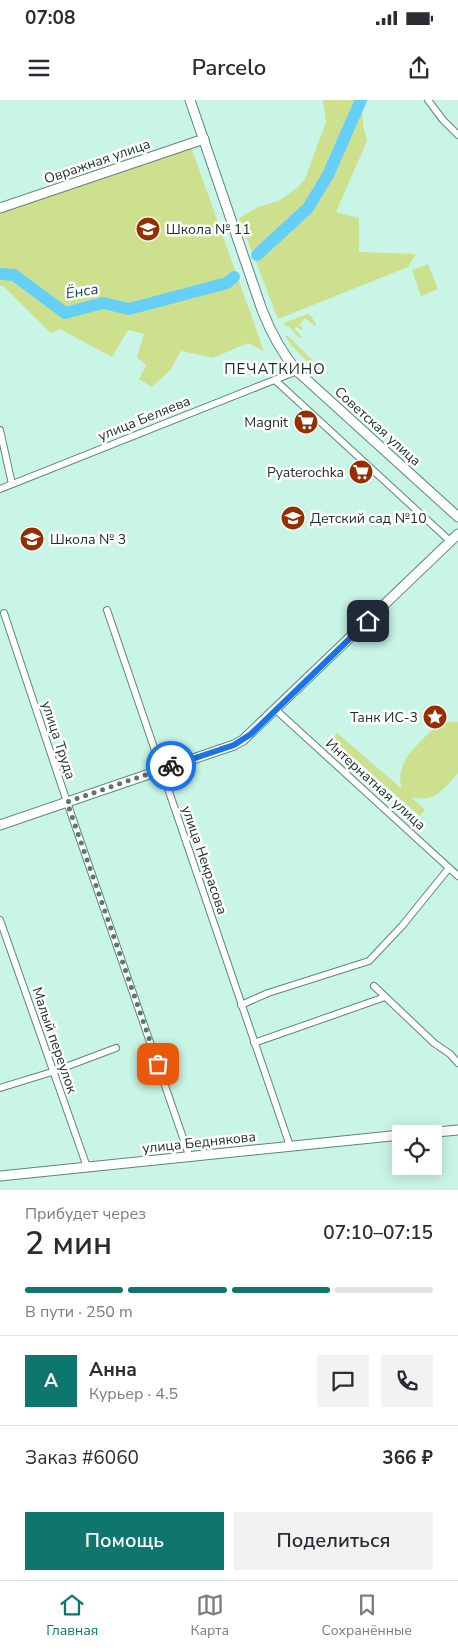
<!DOCTYPE html>
<html lang="ru">
<meta charset="utf-8">
<style>
body{margin:0;font-family:"Nunito Sans",sans-serif;background:#f2f2f3;color:#2b2b33;height:100vh;display:flex;flex-direction:column;font-size:19px;white-space:nowrap}
*{box-sizing:border-box;margin:0}
p{font-size:16px;color:#7c7c81}
.icon{flex:none;width:28px;height:28px;fill:none;stroke:currentColor;stroke-width:2;stroke-linecap:round;stroke-linejoin:round}
.map{position:relative;height:1090px;overflow:hidden}
.drawer{display:flex;flex-direction:column;background:#fff;flex:1}
.drawer>*{flex:none}
.controls{position:absolute;left:392px;top:1025px;display:grid;gap:10px}
.controls a{display:grid;place-items:center;width:50px;height:50px;border-radius:0px;background:#fff;box-shadow:0 2px 12px #0003;font-size:25px}
.pin{position:absolute;display:grid;place-items:center;width:42px;height:42px;color:#fff;margin:-21px;border-radius:10px;box-shadow:0 2px 8px #0006}
.courier{position:absolute;display:grid;place-items:center;width:50px;height:50px;margin:-25px;border:4px solid #1a73e8;border-radius:50%;background:#fff;color:#222;box-shadow:0 1px 6px #0007}
.overview em{font-style:normal;font-weight:600}
.overview div{display:flex;flex-direction:column-reverse}
.overview{display:flex;align-items:center;justify-content:space-between;height:85px;padding:0 25px}
h1{font-size:32px;font-weight:600;line-height:38px}
.bar{display:grid;grid-template-columns:repeat(4,1fr);gap:8px 5px;align-content:center;height:60px;padding:0 25px}
.bar i{height:6px;border-radius:4px;background:#e1e1e2}
.bar .selected{background:#0f766e}
.bar p{grid-column:span 4}
.line{display:flex;align-items:center;gap:12px;padding:0 25px;border-top:1px solid #e1e1e2}
.line div{flex:1}
.round{display:grid;place-items:center;flex:none;width:52px;height:52px;border-radius:0px;background:#f2f2f3}
.button{display:flex;gap:10px;margin-top:auto;padding:10px 25px}
.button a{flex:1;height:58px;border-radius:0px;background:#0f766e;color:#fff;font-size:20px;font-weight:600;line-height:58px;text-align:center}
.button a+a{background:#f2f2f3;color:#2b2b33}
.status{display:flex;justify-content:space-between;align-items:center;height:35px;padding:0 25px;background:#fff;direction:ltr}
.status svg{height:14px;fill:currentColor}
header{display:flex;justify-content:space-between;align-items:center;height:65px;padding:0 25px;background:#fff;font-size:22px;font-weight:600}
.tab-bar{display:flex;justify-content:space-around;align-items:center;height:70px;border-top:1px solid #e1e1e2;background:#fff;font-size:14px;color:#7c7c81}
.tab-bar a{display:grid;justify-items:center;gap:2px}
.tab-bar .selected{color:#0f766e}
.map>svg:first-child{display:block}
.green{fill:#cde08e}
.lines{fill:none;stroke-linecap:round;stroke-linejoin:round}
.river{stroke:#66cff8;stroke-width:12}
.street-casing{stroke:#5d8679;stroke-width:8}
.secondary-casing{stroke:#5d8679;stroke-width:11}
.street{stroke:#fff;stroke-width:6}
.secondary{stroke:#fff;stroke-width:9}
.done{stroke:#5b766d;stroke-width:5;stroke-dasharray:0 9}
.route{stroke:#1a73e8;stroke-width:6}
.labels{text-anchor:middle;stroke-width:5;stroke-linejoin:round;paint-order:stroke}
.street-label{font-size:14px;fill:#20312c;stroke:#fff}
.poi-label{font-size:14px;fill:#20312c;stroke:#fff;text-anchor:start}
.water-label{font-size:15px;font-style:italic;fill:#174556;stroke:#fff}
.neighbourhood-label{font-size:15px;letter-spacing:1px;fill:#20312c;stroke:#fff}
</style>
<div class="status"><b>07:08</b><svg viewBox="0 0 49 12"><path d="M0 12V9h3v3zM5 12V6h3v6zM10 12V3h3v9zM15 12V0h3v12zM26 1h20v11H26zM47 4h2v5h-2z"/></svg></div>
<header><svg class="icon" aria-label="menu" viewBox="0 0 24 24"><path d="M4 6h16M4 12h16M4 18h16"/></svg>Parcelo<svg class="icon" aria-label="share" viewBox="0 0 24 24"><path d="M12 15V3M7 8l5-5 5 5M5 13v7h14v-7"/></svg></header>
<div class="map">
<svg width="458" height="1090" viewBox="0 0 458 1090">
<rect width="100%" height="100%" fill="#c9f5e6"/>
<g class="green">
<polygon points="323,0 361,0 360,6 362,8 363,25 367,41 336,112 359,118 359,152 416,154 408,167 278,219 239,118 256,108 280,100 298,87 305,79 326,22"/>
<polygon points="190,44 264,251 248,243 213,258 181,251 171,269 152,287 139,279 146,265 137,257 144,234 128,230 112,257 60,229 51,233 3,186 0,186 0,108"/>
<polygon points="428,164 438,189 421,196 412,170"/>
<polygon points="308,214 311,216 316,224 315,226 305,218 299,225 303,229 301,230 298,227 294,228 301,236 299,238 289,226 286,226 283,223"/>
<polygon points="287,235 321,269 318,272 293,247 285,236"/>
<path d="M445,622h13v51c-16,17 -22,30 -47,24l14,13 -5,6 -88,-77 5,-6 65,56c-9,-27 17,-45 35,-64z"/>
</g>
<g class="lines">
<g class="river">
<polyline points="257,155 308,108 328,75 361,0"/>
<polyline points="0,174 14,175 65,213 103,203 129,209 227,183 234,177"/>
</g>
<defs>
<g id="street">
<polyline points="428,0 443,20 458,35"/>
<polyline points="275,280 450,441"/>
<polyline points="0,330 12,384"/>
<polyline points="0,389 297,271"/>
<polyline points="107,510 290,1046"/>
<polyline points="4,513 67,702 190,1058"/>
<polyline points="276,610 458,776"/>
<polyline points="0,820 87,1067"/>
<polyline points="374,886 434,943 450,954 458,963"/>
<polyline points="241,905 268,893 369,861 402,826 449,768"/>
<polyline points="254,943 385,897"/>
<polyline points="0,988 52,972 116,948"/>
</g>
<g id="secondary">
<path d="M190,0l72,210c9,23 19,42 35,61l161,146"/>
<polyline points="0,108 204,39"/>
<polyline points="0,725 234,645 243,640 458,434"/>
<polyline points="417,1034 458,1030"/>
<polyline points="0,1076 401,1035"/>
</g>
</defs>
<use href="#street" class="street-casing"/>
<use href="#secondary" class="secondary-casing"/>
<use href="#street" class="street"/>
<use href="#secondary" class="secondary"/>
</g>
<g class="lines">
<polyline class="done" points="158,964 67,702 171,666"/>
<polyline class="route" points="171,666 234,645 251,634 368,521"/>
</g>
<defs>
<symbol id="school-disc" viewBox="-11 -11 22 22"><circle r="9.5" fill="#952f02" stroke="#fff"/><path d="M0-5L7-2L0 1L-7-2ZM-4 1L0 2.5L4 1V4Q0 6-4 4Z" fill="#fff"/></symbol>
<symbol id="supermarket-disc" viewBox="-11 -11 22 22"><circle r="9.5" fill="#952f02" stroke="#fff"/><path d="M-6-5.5h2.5l.6 2H6L4.5 2H-2.5L-4.4-4H-6ZM-1.5 3.2a1.3 1.3 0 1 0 .1 0ZM3 3.2a1.3 1.3 0 1 0 .1 0Z" fill="#fff"/></symbol>
<symbol id="sight-disc" viewBox="-11 -11 22 22"><circle r="9.5" fill="#952f02" stroke="#fff"/><path d="M0-6L1.8-2.2L6-1.7L2.9 1.2L3.7 5.4L0 3.3L-3.7 5.4L-2.9 1.2L-6-1.7L-1.8-2.2Z" fill="#fff"/></symbol>
</defs>
<g fill-rule="evenodd">
<use href="#school-disc" x="134" y="115" width="28" height="28"/>
<use href="#supermarket-disc" x="292" y="308" width="28" height="28"/>
<use href="#supermarket-disc" x="347" y="358" width="28" height="28"/>
<use href="#school-disc" x="279" y="404" width="28" height="28"/>
<use href="#school-disc" x="18" y="425" width="28" height="28"/>
<use href="#sight-disc" x="421" y="603" width="28" height="28"/>
</g>
<g class="labels">
<g class="street-label">
<text transform="translate(97 61) rotate(-19)" y="5">Овражная улица</text>
<text transform="translate(144 318) rotate(-22)" y="5">улица Беляева</text>
<text transform="translate(378 326) rotate(42)" y="5">Советская улица</text>
<text transform="translate(59 640) rotate(72)" y="5">улица Труда</text>
<text transform="translate(376 684) rotate(42)" y="5">Интернатная улица</text>
<text transform="translate(205 760) rotate(71)" y="5">улица Некрасова</text>
<text transform="translate(55 940) rotate(71)" y="5">Малый переулок</text>
<text transform="translate(199 1042) rotate(-6)" y="5">улица Беднякова</text>
</g>
<g class="poi-label">
<text x="166" y="134">Школа № 11</text>
<text x="288" y="327" text-anchor="end">Magnit</text>
<text x="344" y="377" text-anchor="end">Pyaterochka</text>
<text x="310" y="423">Детский сад №10</text>
<text x="50" y="444">Школа № 3</text>
<text x="418" y="622" text-anchor="end">Танк ИС-3</text>
</g>
<g class="water-label">
<text transform="translate(82 191) rotate(-9)" y="5">Ёнса</text>
</g>
<g class="neighbourhood-label">
<text x="275" y="274">ПЕЧАТКИНО</text>
</g>
</g>
</svg>
<div class="controls">
<a><svg class="icon" aria-label="locate" viewBox="0 0 24 24"><circle cx="12" cy="12" r="6"/><path d="M12 2v4M12 18v4M2 12h4M18 12h4"/></svg></a>
</div>
<div class="pin" style="left:158px;top:964px;background:#ea580c"><svg class="icon" aria-label="bag" viewBox="0 0 24 24"><path d="M5 8h14l-1 12H6zM9 8a3 3 0 0 1 6 0"/></svg></div>
<div class="pin" style="left:368px;top:521px;background:#1f2937"><svg class="icon" aria-label="home" viewBox="0 0 24 24"><path d="M3 11l9-7 9 7M6 9v11h12V9"/></svg></div>
<div class="courier" style="left:171px;top:666px"><svg class="icon" aria-label="bike" viewBox="0 0 24 24"><circle cx="6" cy="16" r="4"/><circle cx="18" cy="16" r="4"/><path d="M6 16l4-8h5l3 8M10 8l3 8H6M13 5h3"/></svg></div>
</div>
<section class="drawer">
<div class="overview"><div><h1>2 мин</h1><p>Прибудет через</p></div><em>07:10–07:15</em></div>
<div class="bar"><i class="selected"></i><i class="selected"></i><i class="selected"></i><i></i><p>В пути · 250 m</p></div>
<div class="line" style="height:90px"><b class="round" style="background:#0f766e;color:#fff">А</b><div><b>Анна</b><p>Курьер · 4.5</p></div><a class="round"><svg class="icon" aria-label="chat" viewBox="0 0 24 24"><path d="M4 5h16v11H9l-5 4z"/></svg></a><a class="round"><svg class="icon" aria-label="phone" viewBox="0 0 24 24"><path d="M5 4h4l2 5-3 2q2 4 5 5l2-3 5 2v4C11 20 4 13 5 4z"/></svg></a></div>
<div class="line" style="height:65px"><div>Заказ #6060</div><b>366 ₽</b></div>
<div class="button"><a>Помощь</a><a>Поделиться</a></div>
</section>
<nav class="tab-bar">
<a class="selected"><svg class="icon" aria-label="home" viewBox="0 0 24 24"><path d="M3 11l9-7 9 7M6 9v11h12V9"/></svg>Главная</a>
<a><svg class="icon" aria-label="map" viewBox="0 0 24 24"><path d="M3 6l6-2 6 2 6-2v14l-6 2-6-2-6 2zM9 4v14M15 6v14"/></svg>Карта</a>
<a><svg class="icon" aria-label="saved" viewBox="0 0 24 24"><path d="M7 4h10v16l-5-4-5 4z"/></svg>Сохранённые</a>
</nav>
